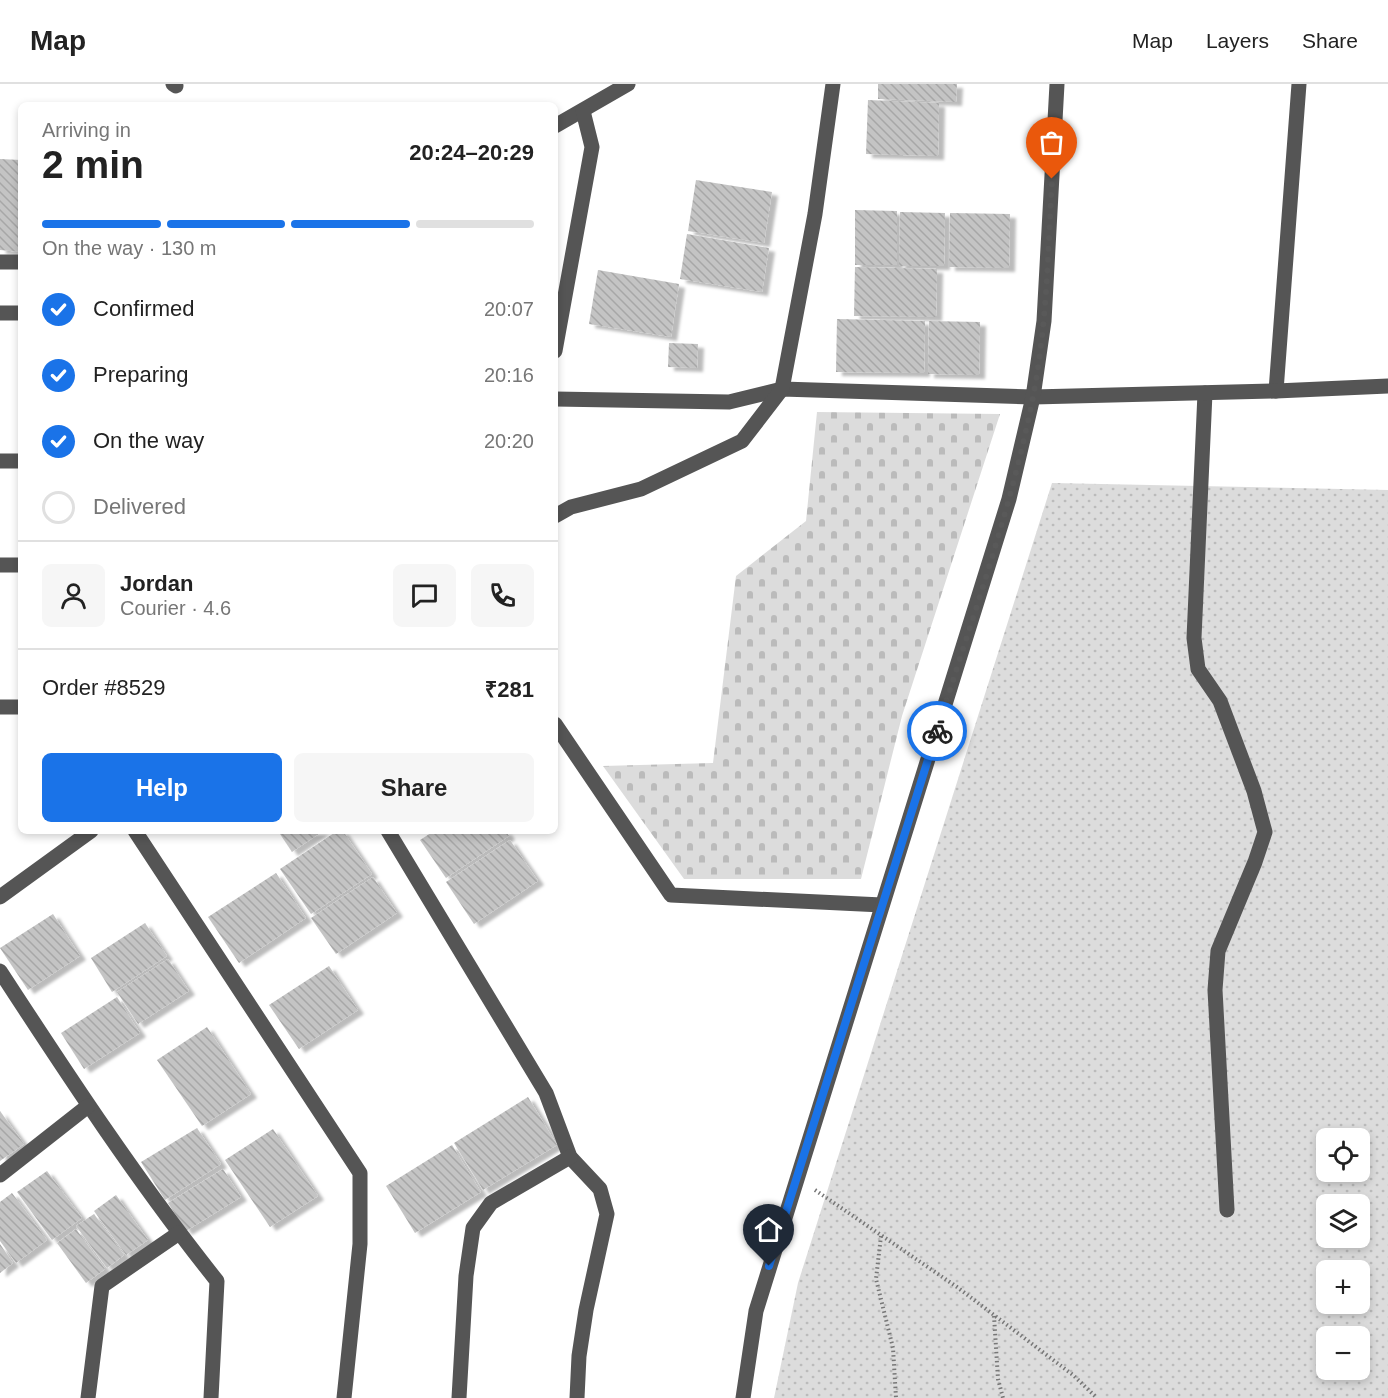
<!DOCTYPE html>
<meta charset="utf-8">
<style>
body{margin:0;font-family:Arial,sans-serif;background:#f6f6f6;color:#222;height:100vh;display:flex;flex-direction:column;font-size:22px;white-space:nowrap}
*{box-sizing:border-box;margin:0}
p{font-size:20px;color:#767676}
.icon{flex:none;width:33px;height:33px;fill:none;stroke:currentColor;stroke-width:2;stroke-linecap:round;stroke-linejoin:round}
.map{position:relative;flex:1;overflow:hidden}
.details{position:absolute;left:18px;top:18px;width:540px;height:732px;display:flex;flex-direction:column;background:#fff;border-radius:9px;box-shadow:0 3px 9px #0003}
.details>*{flex:none}
.fabs{position:absolute;left:1316px;top:1044px;display:grid;gap:12px}
.fabs a{display:grid;place-items:center;width:54px;height:54px;border-radius:9px;background:#fff;box-shadow:0 3px 9px #0003;font-size:30px}
.pin{position:absolute;display:grid;place-items:center;width:51px;height:51px;color:#fff;margin:-62px -26px;border-radius:50% 50% 50% 0;rotate:-45deg;box-shadow:0 0 6px #0007}
.pin .icon{rotate:45deg}
.courier{position:absolute;display:grid;place-items:center;width:60px;height:60px;margin:-30px;border:4px solid #1a73e8;border-radius:50%;background:#fff;color:#222;box-shadow:0 2px 8px #0007}
.headline em{font-style:normal;font-weight:700}
.headline div{display:flex;flex-direction:column-reverse}
.headline{display:flex;align-items:center;justify-content:space-between;height:102px;padding:0 24px}
h1{font-size:39px;font-weight:700;line-height:45px}
.bar{display:grid;grid-template-columns:repeat(4,1fr);gap:9px 6px;align-content:center;height:72px;padding:0 24px}
.bar i{height:8px;border-radius:4px;background:#e0e0e0}
.bar .active{background:#1a73e8}
.bar p{grid-column:span 4}
.line{display:flex;align-items:center;gap:15px;padding:0 24px;border-top:2px solid #e0e0e0}
.line div{flex:1}
.round{display:grid;place-items:center;flex:none;width:63px;height:63px;border-radius:9px;background:#f6f6f6}
ol{padding:0 24px;list-style:none}
li{display:flex;align-items:center;gap:18px;height:66px}
li p{margin-inline-start:auto}
li .icon{padding:6px;border-radius:50%;background:#1a73e8;color:#fff;stroke-width:4}
li:last-child{color:#767676}
li i{width:33px;height:33px;border:3px solid #e0e0e0;border-radius:50%}
.primary-button{display:flex;gap:12px;margin-top:auto;padding:12px 24px}
.primary-button a{flex:1;height:69px;border-radius:9px;background:#1a73e8;color:#fff;font-size:24px;font-weight:700;line-height:69px;text-align:center}
.primary-button a+a{background:#f6f6f6;color:#222}
header{display:flex;align-items:center;gap:36px;box-sizing:border-box;height:84px;padding:0 30px;background:#fff;border-bottom:2px solid #e0e0e0}
header strong{font-size:28px}
nav{display:flex;gap:33px;margin-inline-start:auto;font-size:21px}
.map>svg:first-child{display:block}
.grass{fill:url(#grass-dots);fill-rule:evenodd}
.cemetery{fill:url(#cemetery-stones)}
.building{fill:url(#building-back-hatch);filter:url(#shadow)}
.lines{fill:none;stroke-linecap:round;stroke-linejoin:round}
.path{stroke:#777;stroke-width:4;stroke-dasharray:1.5 3;stroke-linecap:butt}
.minor{stroke:#555;stroke-width:15}
.done{stroke:#595959;stroke-width:6;stroke-dasharray:0 10.8}
.route{stroke:#1a73e8;stroke-width:8}
</style>
<header>
<strong>Map</strong>
<nav><a>Map</a><a>Layers</a><a>Share</a></nav>
</header>
<div class="map">
<svg width="1388" height="1314" viewBox="0 0 1388 1314">
<defs>
<pattern id="grass-dots" width="8" height="8" patternUnits="userSpaceOnUse" patternTransform="scale(1.5)"><rect width="8" height="8" fill="#dcdcdc"/><path d="M2 2h.1M6 6h.1" fill="none" stroke="#bbb" stroke-width="1.8" stroke-linecap="round"/></pattern>
<pattern id="cemetery-stones" width="16" height="16" patternUnits="userSpaceOnUse" patternTransform="scale(1.5)"><rect width="16" height="16" fill="#dcdcdc"/><path d="M2 7V4a2 2 0 0 1 4 0v3zM10 15v-3a2 2 0 0 1 4 0v3z" fill="#bbb"/></pattern>
<pattern id="building-back-hatch" width="6" height="6" patternUnits="userSpaceOnUse" patternTransform="scale(1.5)"><rect width="6" height="6" fill="#c4c4c4"/><path d="M-1 5l2 2M0 0l6 6M5-1l2 2" fill="none" stroke="#a7a7a7"/></pattern>
<filter id="shadow"><feDropShadow dx="6" dy="4" stdDeviation="1.5" flood-color="#0004"/></filter>
</defs>
<rect width="100%" height="100%" fill="#fff"/>
<path class="grass" d="M1052,399l336,7v908h-614l24,-115zM1326,1054h33v34h-33zM1326,1120h33v34h-33zM1326,1186h33v34h-33zM1326,1252h33v34h-33z"/>
<polygon class="cemetery" points="817,328 1000,330 902,632 861,795 684,795 603,682 713,679 736,492 806,437"/>
<g class="building">
<polygon points="878,0 957,0 956,18 878,15"/>
<polygon points="868,16 939,19 938,72 866,70"/>
<polygon points="0,75 21,76 21,168 0,166"/>
<polygon points="696,96 772,108 764,159 688,147"/>
<polygon points="855,126 897,127 897,181 855,181"/>
<polygon points="900,128 945,129 944,182 899,182"/>
<polygon points="950,129 1010,130 1009,184 949,183"/>
<polygon points="687,150 769,164 762,208 680,195"/>
<polygon points="855,183 937,185 936,233 854,232"/>
<polygon points="598,186 679,200 671,253 589,240"/>
<polygon points="837,235 925,237 924,289 836,288"/>
<polygon points="929,237 980,238 979,291 928,290"/>
<polygon points="669,259 698,260 697,284 668,283"/>
<polygon points="278,747 323,747 292,768"/>
<polygon points="337,747 343,747 372,790 311,830 280,785"/>
<polygon points="434,747 506,747 509,752 446,794 420,756"/>
<polygon points="510,756 538,797 474,840 446,798"/>
<polygon points="276,789 306,834 239,879 208,833"/>
<polygon points="373,793 397,829 336,870 311,834"/>
<polygon points="53,830 80,872 28,906 0,864"/>
<polygon points="145,839 167,872 112,908 91,874"/>
<polygon points="168,875 189,907 138,940 117,908"/>
<polygon points="329,882 358,926 299,965 269,921"/>
<polygon points="117,913 140,949 84,985 61,949"/>
<polygon points="207,943 251,1010 202,1042 157,976"/>
<polygon points="528,1013 557,1061 483,1106 454,1059"/>
<polygon points="0,1027 24,1060 0,1077"/>
<polygon points="197,1044 221,1080 165,1116 141,1078"/>
<polygon points="273,1045 318,1112 270,1143 225,1076"/>
<polygon points="452,1061 481,1108 415,1149 386,1102"/>
<polygon points="223,1085 241,1113 186,1147 168,1119"/>
<polygon points="47,1087 82,1134 52,1156 17,1108"/>
<polygon points="12,1109 47,1156 16,1179 0,1157 0,1118"/>
<polygon points="116,1111 148,1156 126,1171 94,1127"/>
<polygon points="94,1130 124,1171 107,1184 76,1142"/>
<polygon points="76,1145 105,1185 86,1199 57,1159"/>
<polygon points="0,1160 13,1179 0,1189"/>
</g>
<g class="lines">
<g class="path">
<polyline points="815,1106 957,1203 1073,1291 1097,1314"/>
<polyline points="881,1152 876,1195 893,1264 896,1314"/>
<polyline points="994,1232 998,1295 1003,1314"/>
</g>
<g class="minor">
<polyline points="173,0 176,2"/>
<polyline points="555,42 628,0"/>
<polyline points="0,178 21,178"/>
<polyline points="0,229 21,229"/>
<polyline points="555,267 592,63 583,27"/>
<polyline points="1276,307 1299,0"/>
<polyline points="1205,309 1194,554 1198,585 1220,617 1254,707 1265,748 1255,778 1218,867 1215,906 1227,1126"/>
<polyline points="555,315 729,318 782,305 1033,313 1276,307 1388,302"/>
<polyline points="0,377 21,377"/>
<polyline points="555,432 571,423 641,405 742,357 782,305 815,130 833,0"/>
<polyline points="0,481 21,481"/>
<polyline points="0,623 21,623"/>
<polyline points="555,640 671,811 882,821"/>
<polyline points="135,747 360,1089 360,1160 344,1314"/>
<polyline points="388,747 546,1009 570,1073 600,1105 607,1130 586,1226 579,1272 577,1314"/>
<polyline points="0,813 91,747"/>
<path d="M0,887c69,106 138,211 217,310l-6,117"/>
<polyline points="0,1091 88,1022"/>
<polyline points="88,1314 102,1202 179,1149"/>
<polyline points="459,1314 466,1192 473,1144 491,1119 570,1073"/>
<polyline points="743,1314 756,1227 1009,415 1033,313 1044,237 1057,0"/>
</g>
</g>
<g class="lines">
<path class="done" d="M937,647c34,-110 74,-220 96,-334 14,-72 15,-145 19,-218"/>
<polyline class="route" points="769,1182 937,647"/>
</g>
</svg>
<div class="fabs">
<a><svg class="icon" aria-label="locate" viewBox="0 0 24 24"><circle cx="12" cy="12" r="6"/><path d="M12 2v4M12 18v4M2 12h4M18 12h4"/></svg></a>
<a><svg class="icon" aria-label="layers" viewBox="0 0 24 24"><path d="M12 4l9 5-9 5-9-5zM3 14l9 5 9-5"/></svg></a>
<a>+</a>
<a>−</a>
</div>
<div class="pin" style="left:1052px;top:95px;background:#ea580c"><svg class="icon" aria-label="bag" viewBox="0 0 24 24"><path d="M5 8h14l-1 12H6zM9 8a3 3 0 0 1 6 0"/></svg></div>
<div class="pin" style="left:769px;top:1182px;background:#1f2937"><svg class="icon" aria-label="home" viewBox="0 0 24 24"><path d="M3 11l9-7 9 7M6 9v11h12V9"/></svg></div>
<div class="courier" style="left:937px;top:647px"><svg class="icon" aria-label="bike" viewBox="0 0 24 24"><circle cx="6" cy="16" r="4"/><circle cx="18" cy="16" r="4"/><path d="M6 16l4-8h5l3 8M10 8l3 8H6M13 5h3"/></svg></div>
<section class="details">
<div class="headline"><div><h1>2 min</h1><p>Arriving in</p></div><em>20:24–20:29</em></div>
<div class="bar"><i class="active"></i><i class="active"></i><i class="active"></i><i></i><p>On the way · 130 m</p></div>
<ol>
<li><svg class="icon" aria-label="check" viewBox="0 0 24 24"><path d="M5 12l5 5 9-10"/></svg>Confirmed<p>20:07</p></li>
<li><svg class="icon" aria-label="check" viewBox="0 0 24 24"><path d="M5 12l5 5 9-10"/></svg>Preparing<p>20:16</p></li>
<li><svg class="icon" aria-label="check" viewBox="0 0 24 24"><path d="M5 12l5 5 9-10"/></svg>On the way<p>20:20</p></li>
<li><i></i>Delivered</li>
</ol>
<div class="line" style="height:108px"><a class="round"><svg class="icon" aria-label="person" viewBox="0 0 24 24"><circle cx="12" cy="8" r="4"/><path d="M4 21q1-7 8-7t8 7"/></svg></a><div><b>Jordan</b><p>Courier · 4.6</p></div><a class="round"><svg class="icon" aria-label="chat" viewBox="0 0 24 24"><path d="M4 5h16v11H9l-5 4z"/></svg></a><a class="round"><svg class="icon" aria-label="phone" viewBox="0 0 24 24"><path d="M5 4h4l2 5-3 2q2 4 5 5l2-3 5 2v4C11 20 4 13 5 4z"/></svg></a></div>
<div class="line" style="height:78px"><div>Order #8529</div><b>₹281</b></div>
<div class="primary-button"><a>Help</a><a>Share</a></div>
</section>
</div>
